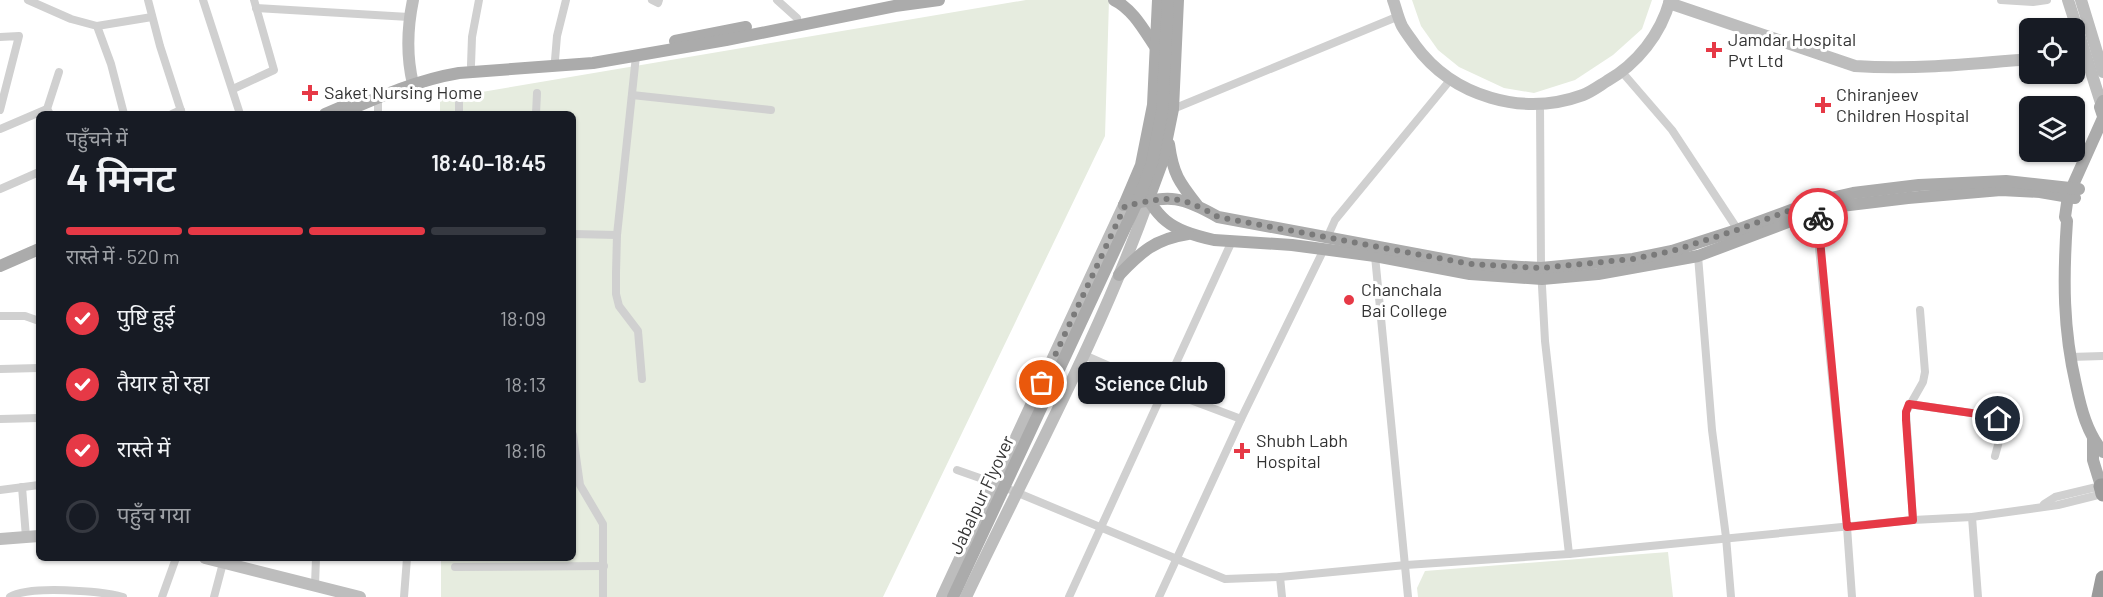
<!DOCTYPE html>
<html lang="hi">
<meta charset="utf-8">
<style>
body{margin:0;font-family:Barlow,"Noto Sans Devanagari",sans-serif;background:#242831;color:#f1f3f6;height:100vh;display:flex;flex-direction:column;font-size:22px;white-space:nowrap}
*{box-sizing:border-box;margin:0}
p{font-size:20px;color:#9ea1a6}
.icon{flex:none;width:33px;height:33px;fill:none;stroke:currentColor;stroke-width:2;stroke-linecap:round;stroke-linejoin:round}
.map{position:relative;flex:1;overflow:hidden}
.details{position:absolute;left:36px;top:111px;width:540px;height:450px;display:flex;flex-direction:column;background:#171b24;border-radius:9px;box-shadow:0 2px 4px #0004}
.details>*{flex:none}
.buttons{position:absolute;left:2019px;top:18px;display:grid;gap:12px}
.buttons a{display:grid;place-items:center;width:66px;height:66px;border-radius:9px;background:#171b24;box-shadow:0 2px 4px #0004;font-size:30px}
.pin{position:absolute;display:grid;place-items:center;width:51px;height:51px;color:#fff;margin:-26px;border:3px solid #fff;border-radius:50%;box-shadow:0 2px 6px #0007}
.courier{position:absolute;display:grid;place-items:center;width:60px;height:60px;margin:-30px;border:4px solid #e63946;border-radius:50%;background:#fff;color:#222;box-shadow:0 2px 8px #0007}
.bubble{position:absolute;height:42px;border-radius:9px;background:#171b24;box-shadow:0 2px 4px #0004;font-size:20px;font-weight:600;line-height:42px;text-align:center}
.head em{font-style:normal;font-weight:600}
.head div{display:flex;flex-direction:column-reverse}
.head{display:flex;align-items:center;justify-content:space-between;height:102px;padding:0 30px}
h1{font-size:39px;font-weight:600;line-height:45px}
.bar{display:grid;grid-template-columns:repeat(4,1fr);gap:9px 6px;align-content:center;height:72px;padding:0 30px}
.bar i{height:8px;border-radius:4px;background:#363941}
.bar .current{background:#e63946}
.bar p{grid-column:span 4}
ol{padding:0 30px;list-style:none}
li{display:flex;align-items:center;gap:18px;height:66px}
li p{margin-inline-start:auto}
li .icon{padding:6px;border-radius:50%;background:#e63946;color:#fff;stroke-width:4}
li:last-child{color:#9ea1a6}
li i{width:33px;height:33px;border:3px solid #363941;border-radius:50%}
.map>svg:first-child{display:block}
.green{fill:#e6ecdf}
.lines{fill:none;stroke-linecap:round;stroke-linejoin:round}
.street{stroke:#d0d0d0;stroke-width:8}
.secondary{stroke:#bdbdbd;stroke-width:12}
.primary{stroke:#ababab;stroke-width:12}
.highway{stroke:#9a9a9a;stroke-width:15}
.primary-bridge{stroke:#ababab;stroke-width:12}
.done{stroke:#7a7a7a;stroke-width:6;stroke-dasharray:0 10.8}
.route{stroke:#e63946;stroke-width:8}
.poi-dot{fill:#e63946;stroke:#fff;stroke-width:2}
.labels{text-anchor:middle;stroke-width:6;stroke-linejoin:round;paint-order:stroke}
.poi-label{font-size:18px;fill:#333;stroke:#fff;text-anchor:start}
.street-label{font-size:18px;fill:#333;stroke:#fff}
</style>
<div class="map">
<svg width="2103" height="597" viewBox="0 0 2103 597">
<rect width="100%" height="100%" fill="#fff"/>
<g class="green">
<polygon points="1026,0 1109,0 1105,136 883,597 441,597 441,558 573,558 573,114 440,114 440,99"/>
<polygon points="1412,0 1652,0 1642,29 1613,55 1575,80 1534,93 1504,88 1459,67 1438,50 1421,26"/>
<polygon points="1668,552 1673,597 1418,597 1417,588 1425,571"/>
</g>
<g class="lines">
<g class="street">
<polyline points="28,0 71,19 97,26 111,64 124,114"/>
<polyline points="148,0 160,46 182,114"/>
<polyline points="203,0 240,114"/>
<polyline points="652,0 658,3 659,0"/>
<polyline points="777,0 797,18"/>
<polyline points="2001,0 2033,2 2047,0"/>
<polyline points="256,8 409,17"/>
<polyline points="97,26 152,17"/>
<polyline points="0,37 19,36 0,110"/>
<polyline points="636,56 617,235 616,273 616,294 619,306 638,331 642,379"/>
<polyline points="555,60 557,36 566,0"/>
<polyline points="471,65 472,37 479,0"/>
<polyline points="1622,72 1672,130 1740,233"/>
<polyline points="233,89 274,70 254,0"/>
<polyline points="632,95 771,110"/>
<polyline points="1540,104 1541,268 1545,341 1569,554"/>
<polyline points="47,109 59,72"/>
<polyline points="1173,109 1399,16"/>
<polyline points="172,114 181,110"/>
<polyline points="378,114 378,98"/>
<polyline points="459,114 459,97"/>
<polyline points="536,114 537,93"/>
<polyline points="0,129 47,109 50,114"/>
<polyline points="0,189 39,172"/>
<polyline points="1815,208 1847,527 1852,597"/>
<polyline points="573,234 617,235"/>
<polyline points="1327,238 1335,220 1451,79"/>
<polyline points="1376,251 1375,256 1408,597"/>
<polyline points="1698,256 1712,430 1726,537 1731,597"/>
<polyline points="0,316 25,316 39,321"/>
<polyline points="1084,355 1164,390 1241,419"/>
<polyline points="2070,357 2103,356"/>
<polyline points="0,369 39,368"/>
<polyline points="1909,404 1992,416 1998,419 2001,434 1995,456"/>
<polyline points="0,419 39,418"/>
<polyline points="573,435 580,485 603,524 603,597"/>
<polyline points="957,470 994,483 1225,579 1280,577 1406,565 1569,554 1913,520 1972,517 2058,505 2103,494"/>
<polyline points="22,487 26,537"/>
<polyline points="0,490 39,485"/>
<polyline points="2044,504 2055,497 2101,486"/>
<polyline points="1972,517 1978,597"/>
<polyline points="1913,520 1906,412 1923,382 1925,372 1920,310"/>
<polyline points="455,567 604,566"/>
<polyline points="1280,577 1282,597"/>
<polyline points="315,585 316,558"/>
<path d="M10,597c19,-12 91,-6 113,0"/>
<polyline points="162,597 176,558"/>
<polyline points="214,597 223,563"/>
<polyline points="404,597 407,558"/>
<polyline points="1069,597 1232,241"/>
<polyline points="1159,597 1241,419 1324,249"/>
</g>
<g class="secondary">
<path d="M1393,0c3,8 5,18 9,26 4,7 9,13 13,19 38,52 108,72 168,50 8,-3 16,-9 24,-14 30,-17 54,-47 63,-81"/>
<polyline points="2068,0 2101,103"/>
<polyline points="2081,0 2103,72"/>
<path d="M1669,3l186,63c58,4 117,-2 175,-7"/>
<path d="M413,84c-7,-29 -6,-55 0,-84"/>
<polyline points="0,539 39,536"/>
<polyline points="205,558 360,597"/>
<polyline points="942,597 1124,205"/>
<path d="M966,597c62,-131 133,-259 182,-396"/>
</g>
<g class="primary">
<path d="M1114,0c19,9 31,32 42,48"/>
<polyline points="675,41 746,27"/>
<polyline points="2103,101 2100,107 2103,116"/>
<polyline points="325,114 346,105"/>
<path d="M340,114c39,-17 77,-34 119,-41l134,-10 133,-23 169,-34 44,-6"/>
<path d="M2103,118l-35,78 -3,21 2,4c-4,58 -4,108 9,164 5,24 11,48 27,67"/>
<path d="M1169,144c4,30 10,38 28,61"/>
<path d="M1137,178c21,42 30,51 77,62l78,5 83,11 95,18 72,5 56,-5 100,-18 119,-45 24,-5 67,-8 93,-8 39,2 35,6"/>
<polyline points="1148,201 1162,163 1173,109 1178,0"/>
<path d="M1124,205c46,-8 52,-12 94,12l252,47 71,4 92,-9 39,-8 65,-21 76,-28 40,-9 66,-8 87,-4 73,8"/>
<polyline points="1124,205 1141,165 1153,105 1158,0"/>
<polyline points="0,266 39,249"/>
<path d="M1119,275c22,-23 36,-36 69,-41"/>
<polyline points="2093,440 2093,460 2101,486"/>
</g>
<g class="highway">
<polyline points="2103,486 2101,486 2103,494"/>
<polyline points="2099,597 2103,578"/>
</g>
<polyline class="primary-bridge" points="953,597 1139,198 1152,163 1162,113 1168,0"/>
</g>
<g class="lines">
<path class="done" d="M1042,383l83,-177c45,-9 51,-13 93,11l252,47 71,4 92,-9 39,-8 65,-21 76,-28 5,16"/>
<polyline class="route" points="1818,218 1847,527 1913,520 1906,420 1906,412 1909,404 1992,416 1998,419"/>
</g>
<g class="poi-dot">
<path d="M1711 41h6v6h6v6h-6v6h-6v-6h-6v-6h6z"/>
<path d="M307 84h6v6h6v6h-6v6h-6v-6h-6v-6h6z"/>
<path d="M1820 96h6v6h6v6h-6v6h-6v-6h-6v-6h6z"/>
<circle cx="1349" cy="300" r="6"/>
<path d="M1239 442h6v6h6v6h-6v6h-6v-6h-6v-6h6z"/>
</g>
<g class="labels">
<g class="poi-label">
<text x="1728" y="46">Jamdar Hospital<tspan x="1728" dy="21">Pvt Ltd</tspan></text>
<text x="324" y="99">Saket Nursing Home</text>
<text x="1836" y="101">Chiranjeev<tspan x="1836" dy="21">Children Hospital</tspan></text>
<text x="1361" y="296">Chanchala<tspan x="1361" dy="21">Bai College</tspan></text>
<text x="1256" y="447">Shubh Labh<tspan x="1256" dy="21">Hospital</tspan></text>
</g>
<g class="street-label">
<text transform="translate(982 495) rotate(-65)" y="6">Jabalpur Flyover</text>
</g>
</g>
</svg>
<div class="buttons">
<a><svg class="icon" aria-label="locate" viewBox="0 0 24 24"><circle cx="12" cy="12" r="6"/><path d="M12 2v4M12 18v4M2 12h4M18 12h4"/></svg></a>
<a><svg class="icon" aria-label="layers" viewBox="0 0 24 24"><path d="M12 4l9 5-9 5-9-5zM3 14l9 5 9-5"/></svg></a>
</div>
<div class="pin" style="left:1042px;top:383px;background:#ea580c"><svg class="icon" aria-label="bag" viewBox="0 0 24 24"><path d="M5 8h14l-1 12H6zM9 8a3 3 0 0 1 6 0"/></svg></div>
<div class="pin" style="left:1998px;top:419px;background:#1f2937"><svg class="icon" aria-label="home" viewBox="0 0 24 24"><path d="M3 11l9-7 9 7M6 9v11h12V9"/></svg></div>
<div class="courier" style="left:1818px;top:218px"><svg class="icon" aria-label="bike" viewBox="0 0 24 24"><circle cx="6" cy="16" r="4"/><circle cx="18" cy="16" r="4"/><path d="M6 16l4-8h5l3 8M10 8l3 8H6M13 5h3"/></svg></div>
<div class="bubble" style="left:1078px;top:362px;width:147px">Science Club</div>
<section class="details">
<div class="head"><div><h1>4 मिनट</h1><p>पहुँचने में</p></div><em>18:40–18:45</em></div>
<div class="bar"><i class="current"></i><i class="current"></i><i class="current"></i><i></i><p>रास्ते में · 520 m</p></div>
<ol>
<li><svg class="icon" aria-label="check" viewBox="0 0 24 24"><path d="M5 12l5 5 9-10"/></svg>पुष्टि हुई<p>18:09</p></li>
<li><svg class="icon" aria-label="check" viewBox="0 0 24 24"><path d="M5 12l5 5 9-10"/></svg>तैयार हो रहा<p>18:13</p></li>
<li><svg class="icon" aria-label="check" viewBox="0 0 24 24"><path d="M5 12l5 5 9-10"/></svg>रास्ते में<p>18:16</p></li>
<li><i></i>पहुँच गया</li>
</ol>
</section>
</div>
